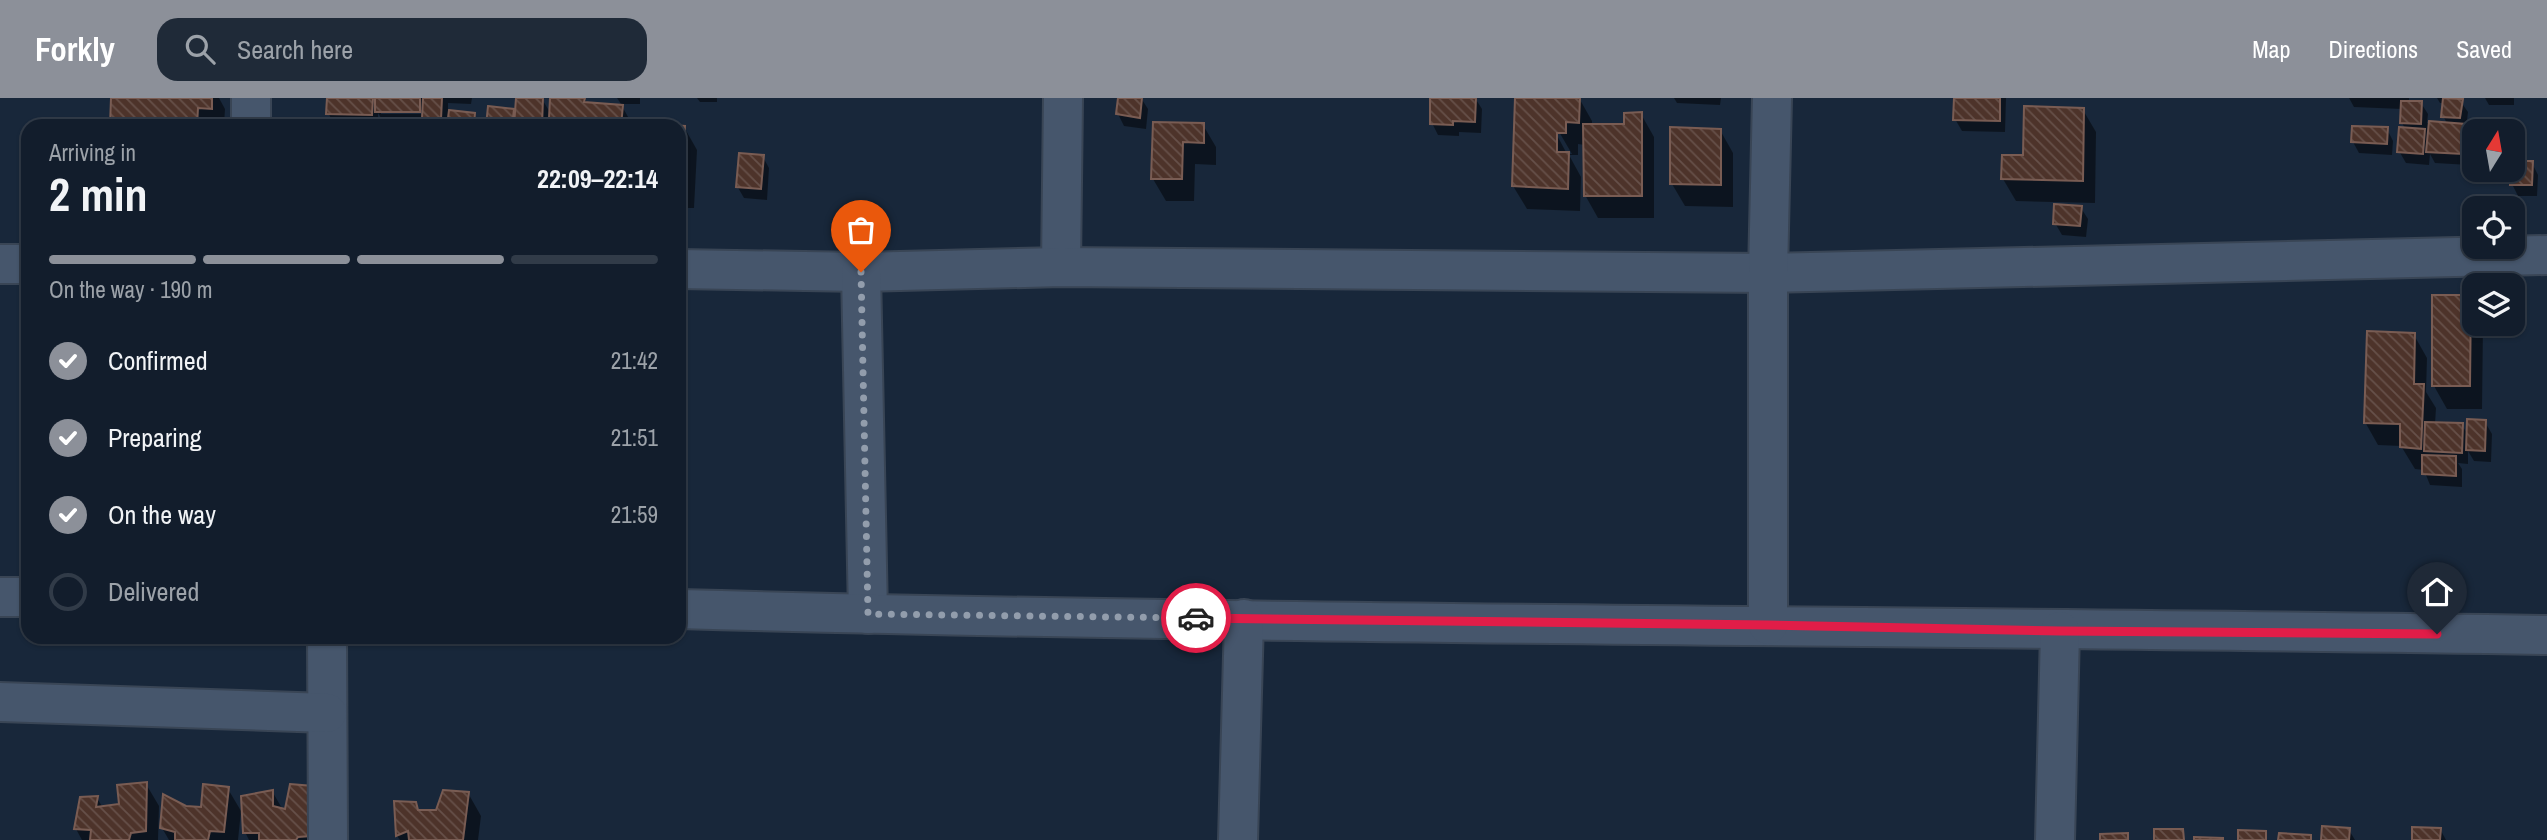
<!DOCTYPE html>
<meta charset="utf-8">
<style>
body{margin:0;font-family:"Archivo Narrow",sans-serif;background:#1f2a38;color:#f1f3f6;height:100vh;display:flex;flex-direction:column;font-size:26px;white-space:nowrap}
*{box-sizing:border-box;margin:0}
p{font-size:23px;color:#9ca2a9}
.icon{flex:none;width:38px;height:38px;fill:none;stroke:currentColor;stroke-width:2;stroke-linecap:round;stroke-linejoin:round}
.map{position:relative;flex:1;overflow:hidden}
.side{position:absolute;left:21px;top:21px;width:665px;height:525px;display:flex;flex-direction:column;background:#121d2c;border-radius:21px;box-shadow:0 2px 5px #0004,0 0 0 2px #313b48}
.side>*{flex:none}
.needle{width:46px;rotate:11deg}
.buttons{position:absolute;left:2462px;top:21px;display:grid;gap:14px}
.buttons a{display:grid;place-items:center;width:63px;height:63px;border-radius:14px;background:#121d2c;box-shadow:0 2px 5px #0004,0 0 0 2px #313b48;font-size:35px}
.pin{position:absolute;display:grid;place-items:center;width:60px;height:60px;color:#fff;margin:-72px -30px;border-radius:50% 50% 50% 0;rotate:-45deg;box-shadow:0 0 7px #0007}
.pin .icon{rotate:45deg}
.courier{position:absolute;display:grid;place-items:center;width:70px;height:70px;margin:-35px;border:5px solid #e11d48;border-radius:50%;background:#fff;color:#222;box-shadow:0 2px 9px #0007}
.headline em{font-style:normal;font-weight:700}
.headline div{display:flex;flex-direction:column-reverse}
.headline{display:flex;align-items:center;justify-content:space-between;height:119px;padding:0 28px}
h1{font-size:46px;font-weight:700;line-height:52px}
.bar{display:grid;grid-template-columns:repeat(4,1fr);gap:10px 7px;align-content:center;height:84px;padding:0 28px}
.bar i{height:9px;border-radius:5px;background:#313b48}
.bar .active{background:#8c9099}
.bar p{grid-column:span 4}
ol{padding:0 28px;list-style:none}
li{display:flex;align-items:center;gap:21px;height:77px}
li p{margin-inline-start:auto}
li .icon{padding:7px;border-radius:50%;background:#8c9099;color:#fff;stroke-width:4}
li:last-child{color:#9ca2a9}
li i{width:38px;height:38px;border:4px solid #313b48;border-radius:50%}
header{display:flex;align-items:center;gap:42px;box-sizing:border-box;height:98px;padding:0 35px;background:#8c9099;color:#fff}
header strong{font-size:33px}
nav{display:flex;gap:38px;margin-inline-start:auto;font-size:24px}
.search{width:490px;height:63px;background:#1f2a38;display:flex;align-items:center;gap:18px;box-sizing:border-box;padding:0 24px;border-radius:21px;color:#9ca2a9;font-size:26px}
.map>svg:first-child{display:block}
.shadow{fill:#0007;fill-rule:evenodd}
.building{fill:url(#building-back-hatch);stroke:#795c53;stroke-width:2}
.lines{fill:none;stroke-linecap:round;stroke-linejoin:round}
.minor-casing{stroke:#394555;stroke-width:42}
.minor{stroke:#46566c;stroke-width:38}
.done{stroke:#929dac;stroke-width:7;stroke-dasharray:0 12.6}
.route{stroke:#e11d48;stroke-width:9}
</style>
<header>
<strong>Forkly</strong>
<div class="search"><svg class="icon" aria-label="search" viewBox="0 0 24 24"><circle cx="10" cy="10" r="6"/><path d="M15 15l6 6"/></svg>Search here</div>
<nav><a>Map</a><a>Directions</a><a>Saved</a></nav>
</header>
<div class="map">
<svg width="2547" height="742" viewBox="0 0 2547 742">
<defs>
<pattern id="building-back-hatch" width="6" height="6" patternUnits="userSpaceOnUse" patternTransform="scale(1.75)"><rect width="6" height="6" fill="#4d332a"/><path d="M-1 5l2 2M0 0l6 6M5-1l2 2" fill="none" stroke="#665049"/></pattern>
</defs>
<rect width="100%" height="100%" fill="#18273a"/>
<g class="shadow">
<polygon points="113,0 219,0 225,11 224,28 112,28"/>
<path d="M329,0h44l4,8v-8h95l-1,6 -23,-1v8l26,3 7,12 -97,-3 -6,-10v13l-43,-1 -7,-12zM381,12h48v4h-48z"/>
<polygon points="518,0 542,1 551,16 552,0 584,0 588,6 622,8 633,28 488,28 513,13 517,19"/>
<polygon points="617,0 640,0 640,6 621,6"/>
<polygon points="697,0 717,0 717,4 700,4"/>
<polygon points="1120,0 1141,0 1148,11 1146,31 1124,28 1118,16"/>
<polygon points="1432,0 1475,0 1482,11 1481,35 1459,34 1459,38 1438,37 1432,25"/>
<path d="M1516,0h63l13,23v5h34l15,-12 13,23v81h-56l-13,-23v-50l-7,-1v11h-9l12,22 -1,34 -53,-2 -14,-23zM1555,27l17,29h-5l-15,-28z"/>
<polygon points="1674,0 1721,0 1720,7 1677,5"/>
<polygon points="1956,0 2006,0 2005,34 1962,33 1955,21"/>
<polygon points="2349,0 2409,0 2409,5 2421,5 2428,16 2427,25 2448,27 2443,18 2444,5 2440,5 2437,0 2458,0 2468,14 2466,31 2471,39 2469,67 2435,65 2430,56 2429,67 2406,65 2399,53 2406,32 2402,25 2402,11 2354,9"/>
<polygon points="2485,0 2514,0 2514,7 2489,7"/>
<polygon points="2083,12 2096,34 2095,105 2016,103 2003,81 2024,59"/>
<polygon points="1154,25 1203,27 1216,49 1216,67 1195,66 1194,103 1166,103 1153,81"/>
<polygon points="679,29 684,29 697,52 694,110 679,110"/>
<polygon points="2387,31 2393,43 2392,57 2359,55 2353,44"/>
<polygon points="1720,32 1733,55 1733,109 1685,108 1672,86"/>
<polygon points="763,59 769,70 767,102 744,100 737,88"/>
<polygon points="2532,65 2538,77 2537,98 2518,98 2512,86 2512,72"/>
<polygon points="2081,110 2088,121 2086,139 2062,137 2055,125"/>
<polygon points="2470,199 2474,208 2474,226 2483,226 2482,311 2447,311 2434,288"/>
<polygon points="2414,237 2427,260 2426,294 2436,310 2435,326 2462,327 2468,337 2485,324 2492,336 2491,364 2474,363 2468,353 2468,366 2458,365 2462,371 2462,389 2430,387 2424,372 2415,371 2401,348 2378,347 2365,324"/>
<polygon points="146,686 159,708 158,742 82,742 76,731 97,700 103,710 121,708"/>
<polygon points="228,691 241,713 238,742 169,742 162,730 186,709 202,711"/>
<polygon points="272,693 283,712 324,742 249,742 245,734"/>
<polygon points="468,695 481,718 478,742 400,742 397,738 396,705 415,706 420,714 437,713"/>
<polygon points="2440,731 2446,742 2414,742"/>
<polygon points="2349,732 2355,742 2323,742"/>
</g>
<g class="building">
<polygon points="111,0 212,0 212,11 198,10 197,28 110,28"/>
<polygon points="327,0 373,0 372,17 326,16"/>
<rect x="375" y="0" width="45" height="14"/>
<polygon points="423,0 442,0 441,21 422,20"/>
<polygon points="516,0 543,0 542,28 514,28"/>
<polygon points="550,0 585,0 584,4 623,7 621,28 593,28 593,24 549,20"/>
<polygon points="1118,0 1142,0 1140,20 1116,16"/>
<polygon points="1430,0 1476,0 1475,24 1453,23 1453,27 1430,26"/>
<polygon points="1515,0 1580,0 1579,25 1566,24 1566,35 1557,35 1557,54 1569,54 1568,91 1512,88"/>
<polygon points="1954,0 2000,0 2000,23 1953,22"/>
<polygon points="2443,0 2463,1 2460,20 2441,19"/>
<polygon points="2401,3 2422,3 2421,26 2400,25"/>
<polygon points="488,8 514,11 512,28 486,28"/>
<polygon points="2024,8 2084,10 2083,83 2001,81 2002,57 2023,57"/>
<polygon points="449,12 475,15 474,28 447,28"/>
<polygon points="1642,14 1642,98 1584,98 1583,26 1624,26 1624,15"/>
<polygon points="2429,23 2466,26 2463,56 2426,54"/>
<polygon points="1153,24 1204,25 1204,45 1183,44 1182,81 1151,81"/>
<polygon points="426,25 445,26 444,28 426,28"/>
<polygon points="636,25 685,28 682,88 679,88 679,28 636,28"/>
<polygon points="2352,28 2388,29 2387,46 2351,44"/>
<polygon points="1670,29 1721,31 1721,87 1670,86"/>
<polygon points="2399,29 2425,31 2423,56 2397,54"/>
<polygon points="739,55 764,57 761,91 736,89"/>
<polygon points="2513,63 2533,63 2532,87 2510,87"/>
<polygon points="2054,106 2082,108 2080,128 2053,126"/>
<polygon points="2432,197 2471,197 2470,288 2432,288"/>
<polygon points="2367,233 2415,235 2414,286 2424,286 2421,351 2400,349 2400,326 2364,325"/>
<polygon points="2467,321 2486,322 2485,353 2466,352"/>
<polygon points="2425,324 2463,325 2462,355 2424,353"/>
<polygon points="2422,357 2456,358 2456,378 2422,376"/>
<polygon points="147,684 146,733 131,735 129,742 90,742 91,732 74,731 80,699 98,698 96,709 119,706 117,687"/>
<polygon points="203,686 229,689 224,734 210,733 208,742 175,742 175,734 160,730 163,696 186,708 201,709"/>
<polygon points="290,686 313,688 311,738 298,739 296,742 259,742 259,735 243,735 241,698 273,692 273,708 285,711"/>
<polygon points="443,692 469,694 463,742 409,742 408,733 396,738 394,703 416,704 418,712 436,712"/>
<polygon points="2322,728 2350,730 2349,742 2321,742"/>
<polygon points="2412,729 2441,730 2440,742 2412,742"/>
<polygon points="2154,731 2183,731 2184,742 2154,742"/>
<polygon points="2238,732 2266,733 2266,742 2238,742"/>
<polygon points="2128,735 2128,742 2100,742 2100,736"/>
<polygon points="2279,735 2311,737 2311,742 2278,742"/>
<polygon points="2194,739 2223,740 2223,742 2194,742"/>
</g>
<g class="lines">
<defs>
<g id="minor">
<polyline points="251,28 251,0"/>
<polyline points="0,166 28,166"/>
<polyline points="1061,169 1063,0"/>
<polyline points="679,171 861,174 1061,169 1768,175 2547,157"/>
<polyline points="861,174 868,516"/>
<polyline points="0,499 28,499"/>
<path d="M679,511c622,17 1245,16 1868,26"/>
<polyline points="1768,527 1768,175 1772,0"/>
<polyline points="327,539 328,742"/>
<polyline points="0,604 327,615"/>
<polyline points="1238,742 1244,521"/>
<polyline points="2055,742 2060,533"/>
</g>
</defs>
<use href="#minor" class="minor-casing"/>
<use href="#minor" class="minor"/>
</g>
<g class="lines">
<polyline class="done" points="861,174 868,516 1196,520"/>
<polyline class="route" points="1196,520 1768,527 2060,533 2437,536"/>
</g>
</svg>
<div class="buttons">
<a><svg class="needle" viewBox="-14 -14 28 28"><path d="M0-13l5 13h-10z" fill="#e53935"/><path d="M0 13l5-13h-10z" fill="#9ca2a9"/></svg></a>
<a><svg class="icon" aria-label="locate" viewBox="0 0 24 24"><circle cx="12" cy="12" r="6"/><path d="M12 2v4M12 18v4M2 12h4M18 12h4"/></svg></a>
<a><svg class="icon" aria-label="layers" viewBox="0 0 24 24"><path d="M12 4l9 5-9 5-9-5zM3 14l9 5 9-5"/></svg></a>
</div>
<div class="pin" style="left:861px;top:174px;background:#ea580c"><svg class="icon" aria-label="bag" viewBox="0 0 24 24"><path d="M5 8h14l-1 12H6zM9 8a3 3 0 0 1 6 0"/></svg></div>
<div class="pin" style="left:2437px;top:536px;background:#1f2937"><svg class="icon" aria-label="home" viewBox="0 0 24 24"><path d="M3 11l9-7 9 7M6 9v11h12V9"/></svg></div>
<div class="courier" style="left:1196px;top:520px"><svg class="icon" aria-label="car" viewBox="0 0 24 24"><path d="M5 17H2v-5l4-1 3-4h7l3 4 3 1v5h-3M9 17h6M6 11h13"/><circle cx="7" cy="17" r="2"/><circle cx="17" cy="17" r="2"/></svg></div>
<section class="side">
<div class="headline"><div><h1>2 min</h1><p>Arriving in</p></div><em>22:09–22:14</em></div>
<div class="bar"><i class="active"></i><i class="active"></i><i class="active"></i><i></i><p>On the way · 190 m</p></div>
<ol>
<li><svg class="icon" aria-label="check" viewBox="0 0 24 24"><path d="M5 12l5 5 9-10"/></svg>Confirmed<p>21:42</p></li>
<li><svg class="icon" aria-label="check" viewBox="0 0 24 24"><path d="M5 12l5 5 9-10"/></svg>Preparing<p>21:51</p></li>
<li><svg class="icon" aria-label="check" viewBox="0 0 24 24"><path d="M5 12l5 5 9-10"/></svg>On the way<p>21:59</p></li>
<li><i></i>Delivered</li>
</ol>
</section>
</div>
